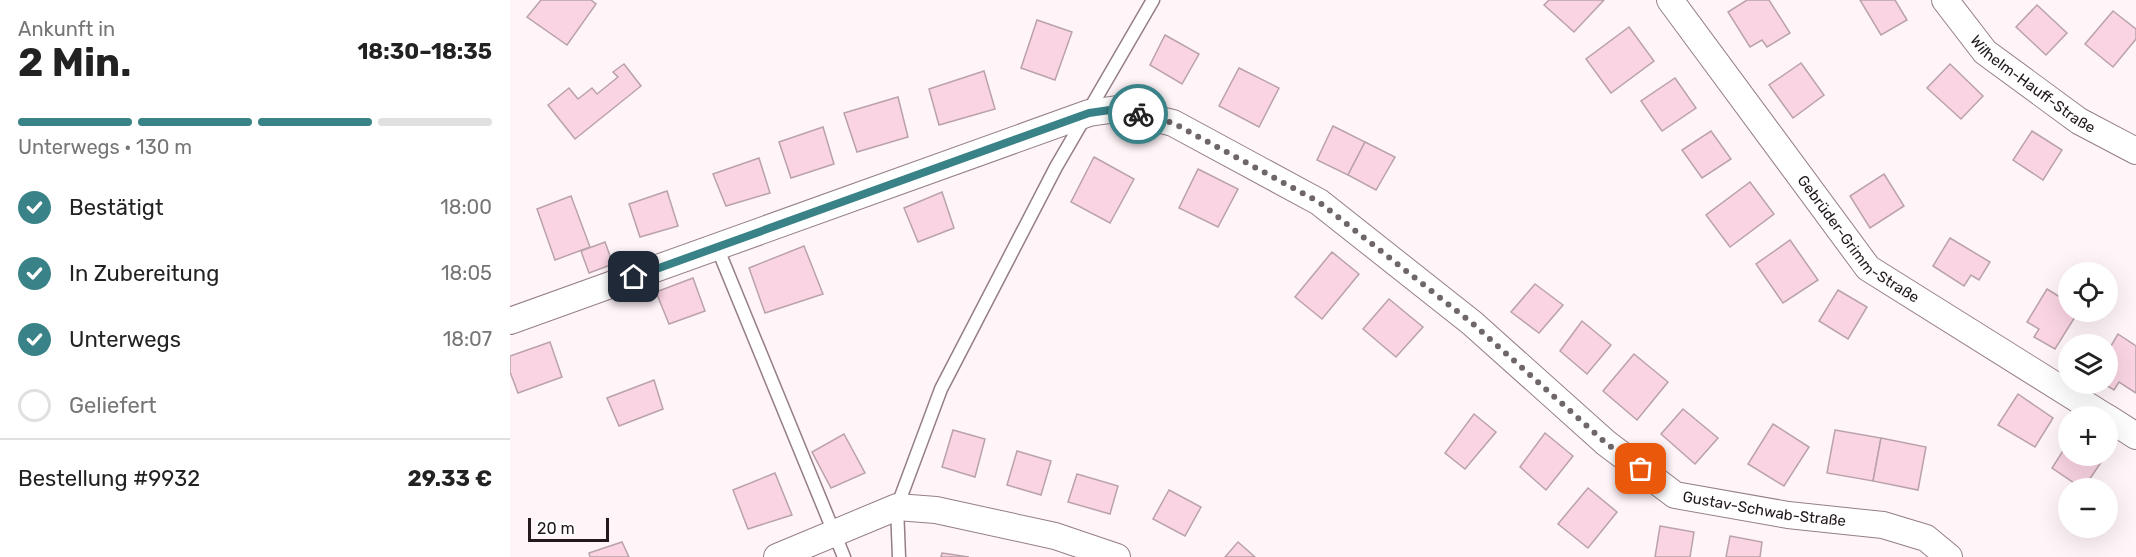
<!DOCTYPE html>
<html lang="de">
<meta charset="utf-8">
<style>
body{margin:0;font-family:Rubik,sans-serif;background:#f6f6f6;color:#222;height:100vh;display:flex;flex-direction:column;font-size:22px;white-space:nowrap}
*{box-sizing:border-box;margin:0}
p{font-size:20px;color:#767676}
.icon{flex:none;width:33px;height:33px;fill:none;stroke:currentColor;stroke-width:2;stroke-linecap:round;stroke-linejoin:round}
.map{position:relative;flex:1;overflow:hidden}
.panel{display:flex;flex-direction:column;background:#fff;width:510px}
.panel>*{flex:none}
.fabs{position:absolute;left:1548px;top:262px;display:grid;gap:12px}
.fabs a{display:grid;place-items:center;width:60px;height:60px;border-radius:50%;background:#fff;box-shadow:0 6px 24px #0002;font-size:30px}
.scale{position:absolute;left:18px;bottom:15px;width:81px;box-sizing:border-box;padding-left:6px;border:3px solid #22191d;border-top:0;font-size:16px;line-height:21px;white-space:nowrap;color:#22191d;-webkit-text-stroke:4px #fff;paint-order:stroke}
.pin{position:absolute;display:grid;place-items:center;width:51px;height:51px;color:#fff;margin:-26px;border-radius:12px;box-shadow:0 3px 9px #0006}
.courier{position:absolute;display:grid;place-items:center;width:60px;height:60px;margin:-30px;border:4px solid #398287;border-radius:50%;background:#fff;color:#222;box-shadow:0 2px 8px #0007}
.overview em{font-style:normal;font-weight:700}
.overview div{display:flex;flex-direction:column-reverse}
.overview{display:flex;align-items:center;justify-content:space-between;height:102px;padding:0 18px}
h1{font-size:39px;font-weight:700;line-height:45px}
.bar{display:grid;grid-template-columns:repeat(4,1fr);gap:9px 6px;align-content:center;height:72px;padding:0 18px}
.bar i{height:8px;border-radius:4px;background:#e0e0e0}
.bar .current{background:#398287}
.bar p{grid-column:span 4}
.line{display:flex;align-items:center;gap:15px;padding:0 18px;border-top:2px solid #e0e0e0}
.line div{flex:1}
ol{padding:0 18px;list-style:none}
li{display:flex;align-items:center;gap:18px;height:66px}
li p{margin-inline-start:auto}
li .icon{padding:6px;border-radius:50%;background:#398287;color:#fff;stroke-width:4}
li:last-child{color:#767676}
li i{width:33px;height:33px;border:3px solid #e0e0e0;border-radius:50%}
main{display:flex;flex:1;min-height:0}
.map>svg:first-child{display:block}
.building{fill:#fad4e3;stroke:#baa2ab;stroke-width:1.5}
.lines{fill:none;stroke-linecap:round;stroke-linejoin:round}
.service-casing{stroke:#957e87;stroke-width:15}
.minor-casing{stroke:#957e87;stroke-width:28}
.service{stroke:#fff;stroke-width:12}
.minor{stroke:#fff;stroke-width:26}
.done{stroke:#6f666a;stroke-width:6;stroke-dasharray:0 10.8}
.route{stroke:#398287;stroke-width:8}
.labels{text-anchor:middle;stroke-width:4.5;stroke-linejoin:round;paint-order:stroke}
.street-label{font-size:15px;fill:#22191d;stroke:#fff}
</style>
<main>
<section class="panel">
<div class="overview"><div><h1>2 Min.</h1><p>Ankunft in</p></div><em>18:30–18:35</em></div>
<div class="bar"><i class="current"></i><i class="current"></i><i class="current"></i><i></i><p>Unterwegs · 130 m</p></div>
<ol>
<li><svg class="icon" aria-label="check" viewBox="0 0 24 24"><path d="M5 12l5 5 9-10"/></svg>Bestätigt<p>18:00</p></li>
<li><svg class="icon" aria-label="check" viewBox="0 0 24 24"><path d="M5 12l5 5 9-10"/></svg>In Zubereitung<p>18:05</p></li>
<li><svg class="icon" aria-label="check" viewBox="0 0 24 24"><path d="M5 12l5 5 9-10"/></svg>Unterwegs<p>18:07</p></li>
<li><i></i>Geliefert</li>
</ol>
<div class="line" style="height:78px"><div>Bestellung #9932</div><b>29.33 €</b></div>
</section>
<div class="map">
<svg width="1626" height="557" viewBox="0 0 1626 557">
<rect width="100%" height="100%" fill="#fff4f8"/>
<g class="building">
<polygon points="31,0 81,0 86,4 57,45 17,17"/>
<polygon points="1039,0 1094,0 1064,32 1034,5"/>
<polygon points="1237,0 1259,0 1280,33 1257,47 1252,40 1240,47 1218,12"/>
<polygon points="1350,0 1385,0 1397,20 1371,35"/>
<polygon points="1527,5 1557,33 1536,55 1506,27"/>
<polygon points="1603,11 1626,29 1626,39 1603,67 1575,44"/>
<polygon points="527,20 562,32 545,80 511,68"/>
<polygon points="1119,27 1144,61 1101,93 1076,59"/>
<polygon points="655,35 689,54 672,84 640,65"/>
<polygon points="1291,63 1314,95 1283,118 1259,85"/>
<polygon points="114,64 131,86 65,139 38,105 59,88 68,99 82,88 87,94 108,77 103,72"/>
<polygon points="1440,64 1473,96 1451,119 1417,88"/>
<polygon points="729,68 769,88 749,127 709,106"/>
<polygon points="474,71 485,109 429,125 419,89"/>
<polygon points="1165,78 1186,108 1152,131 1131,101"/>
<polygon points="388,97 398,137 347,152 334,113"/>
<polygon points="823,126 855,142 838,175 807,160"/>
<polygon points="313,127 324,164 281,178 269,142"/>
<polygon points="1201,131 1221,159 1192,178 1172,150"/>
<polygon points="1522,131 1552,150 1533,180 1503,160"/>
<polygon points="855,142 885,157 866,190 838,175"/>
<polygon points="584,157 624,179 600,223 561,202"/>
<polygon points="249,158 260,193 216,206 203,174"/>
<polygon points="688,169 728,189 708,227 669,208"/>
<polygon points="1374,174 1394,206 1360,228 1340,196"/>
<polygon points="1240,182 1264,214 1220,247 1196,215"/>
<polygon points="157,191 168,226 130,237 119,204"/>
<polygon points="432,192 444,228 408,242 394,208"/>
<polygon points="61,196 80,247 45,260 27,209"/>
<polygon points="1440,238 1480,262 1469,280 1461,275 1454,286 1423,266"/>
<polygon points="1280,240 1308,280 1273,303 1246,264"/>
<polygon points="95,242 103,264 79,273 71,251"/>
<polygon points="294,246 313,294 255,313 239,268"/>
<polygon points="822,252 849,274 812,319 785,297"/>
<polygon points="183,278 195,311 159,324 146,292"/>
<polygon points="1025,284 1053,305 1029,333 1001,312"/>
<polygon points="1537,289 1558,302 1558,312 1568,312 1545,349 1524,337 1529,329 1517,322"/>
<polygon points="1328,290 1357,307 1338,339 1309,321"/>
<polygon points="879,299 913,327 886,357 853,329"/>
<polygon points="1072,321 1101,345 1077,374 1050,351"/>
<polygon points="1608,334 1626,346 1626,393 1609,382 1604,390 1594,384 1598,384 1598,351"/>
<polygon points="40,342 52,377 8,393 0,372 0,356"/>
<polygon points="1124,354 1158,382 1127,420 1093,391"/>
<polygon points="144,380 153,409 109,426 97,398"/>
<polygon points="1508,394 1543,418 1525,447 1488,425"/>
<polygon points="1173,409 1208,438 1185,464 1151,434"/>
<polygon points="964,414 986,432 955,469 935,453"/>
<polygon points="1263,424 1299,447 1274,486 1238,464"/>
<polygon points="443,430 475,439 465,477 432,467"/>
<polygon points="1325,430 1371,438 1363,481 1317,473"/>
<polygon points="1035,433 1063,456 1036,490 1010,467"/>
<polygon points="334,434 355,473 321,488 302,452"/>
<polygon points="1371,438 1416,447 1408,490 1363,481"/>
<polygon points="1558,443 1558,456 1594,458 1573,489 1542,468"/>
<polygon points="507,451 541,461 531,495 497,485"/>
<polygon points="265,473 282,515 238,529 223,490"/>
<polygon points="567,474 608,486 600,514 558,502"/>
<polygon points="1078,488 1107,512 1078,548 1048,524"/>
<polygon points="659,490 691,507 675,536 643,519"/>
<polygon points="1150,526 1184,532 1180,557 1145,557"/>
<polygon points="1220,536 1252,542 1250,557 1216,557"/>
<polygon points="112,542 119,557 80,557 79,553"/>
<polygon points="728,542 745,557 715,557"/>
<polygon points="432,553 459,557 431,557"/>
</g>
<g class="lines">
<defs>
<g id="service">
<polyline points="207,247 334,557"/>
<polyline points="389,557 387,507 431,389 546,167 643,0"/>
</g>
<g id="minor">
<path id="s1" d="M1160,0l198,268 238,149"/>
<path id="s2" d="M1435,0l40,52 94,69 57,30"/>
<path id="s3" d="M0,321l579,-208 28,-4 56,14 146,79 153,121 134,120 69,52 113,20 95,10 43,13 23,19"/>
<polyline points="1598,418 1626,436"/>
<polyline points="267,557 387,507 426,510 545,536 607,557"/>
</g>
</defs>
<use href="#service" class="service-casing"/>
<use href="#minor" class="minor-casing"/>
<use href="#service" class="service"/>
<use href="#minor" class="minor"/>
</g>
<g class="lines">
<polyline class="done" points="628,114 663,123 809,202 962,323 1096,443 1131,469"/>
<polyline class="route" points="124,277 579,113 607,109 628,114"/>
</g>
<g class="labels">
<g class="street-label">
<text dy="5" stroke="none"><textPath href="#s2" startOffset="123">Wilhelm-Hauff-Straße</textPath></text>
<text dy="5" stroke="none"><textPath href="#s1" startOffset="306">Gebrüder-Grimm-Straße</textPath></text>
<text dy="5" stroke="none"><textPath href="#s3" startOffset="1419">Gustav-Schwab-Straße</textPath></text>
</g>
</g>
</svg>
<div class="fabs">
<a><svg class="icon" aria-label="locate" viewBox="0 0 24 24"><circle cx="12" cy="12" r="6"/><path d="M12 2v4M12 18v4M2 12h4M18 12h4"/></svg></a>
<a><svg class="icon" aria-label="layers" viewBox="0 0 24 24"><path d="M12 4l9 5-9 5-9-5zM3 14l9 5 9-5"/></svg></a>
<a>+</a>
<a>−</a>
</div>
<div class="scale">20 m</div>
<div class="pin" style="left:1131px;top:469px;background:#ea580c"><svg class="icon" aria-label="bag" viewBox="0 0 24 24"><path d="M5 8h14l-1 12H6zM9 8a3 3 0 0 1 6 0"/></svg></div>
<div class="pin" style="left:124px;top:277px;background:#1f2937"><svg class="icon" aria-label="home" viewBox="0 0 24 24"><path d="M3 11l9-7 9 7M6 9v11h12V9"/></svg></div>
<div class="courier" style="left:628px;top:114px"><svg class="icon" aria-label="bike" viewBox="0 0 24 24"><circle cx="6" cy="16" r="4"/><circle cx="18" cy="16" r="4"/><path d="M6 16l4-8h5l3 8M10 8l3 8H6M13 5h3"/></svg></div>
</div>
</main>
